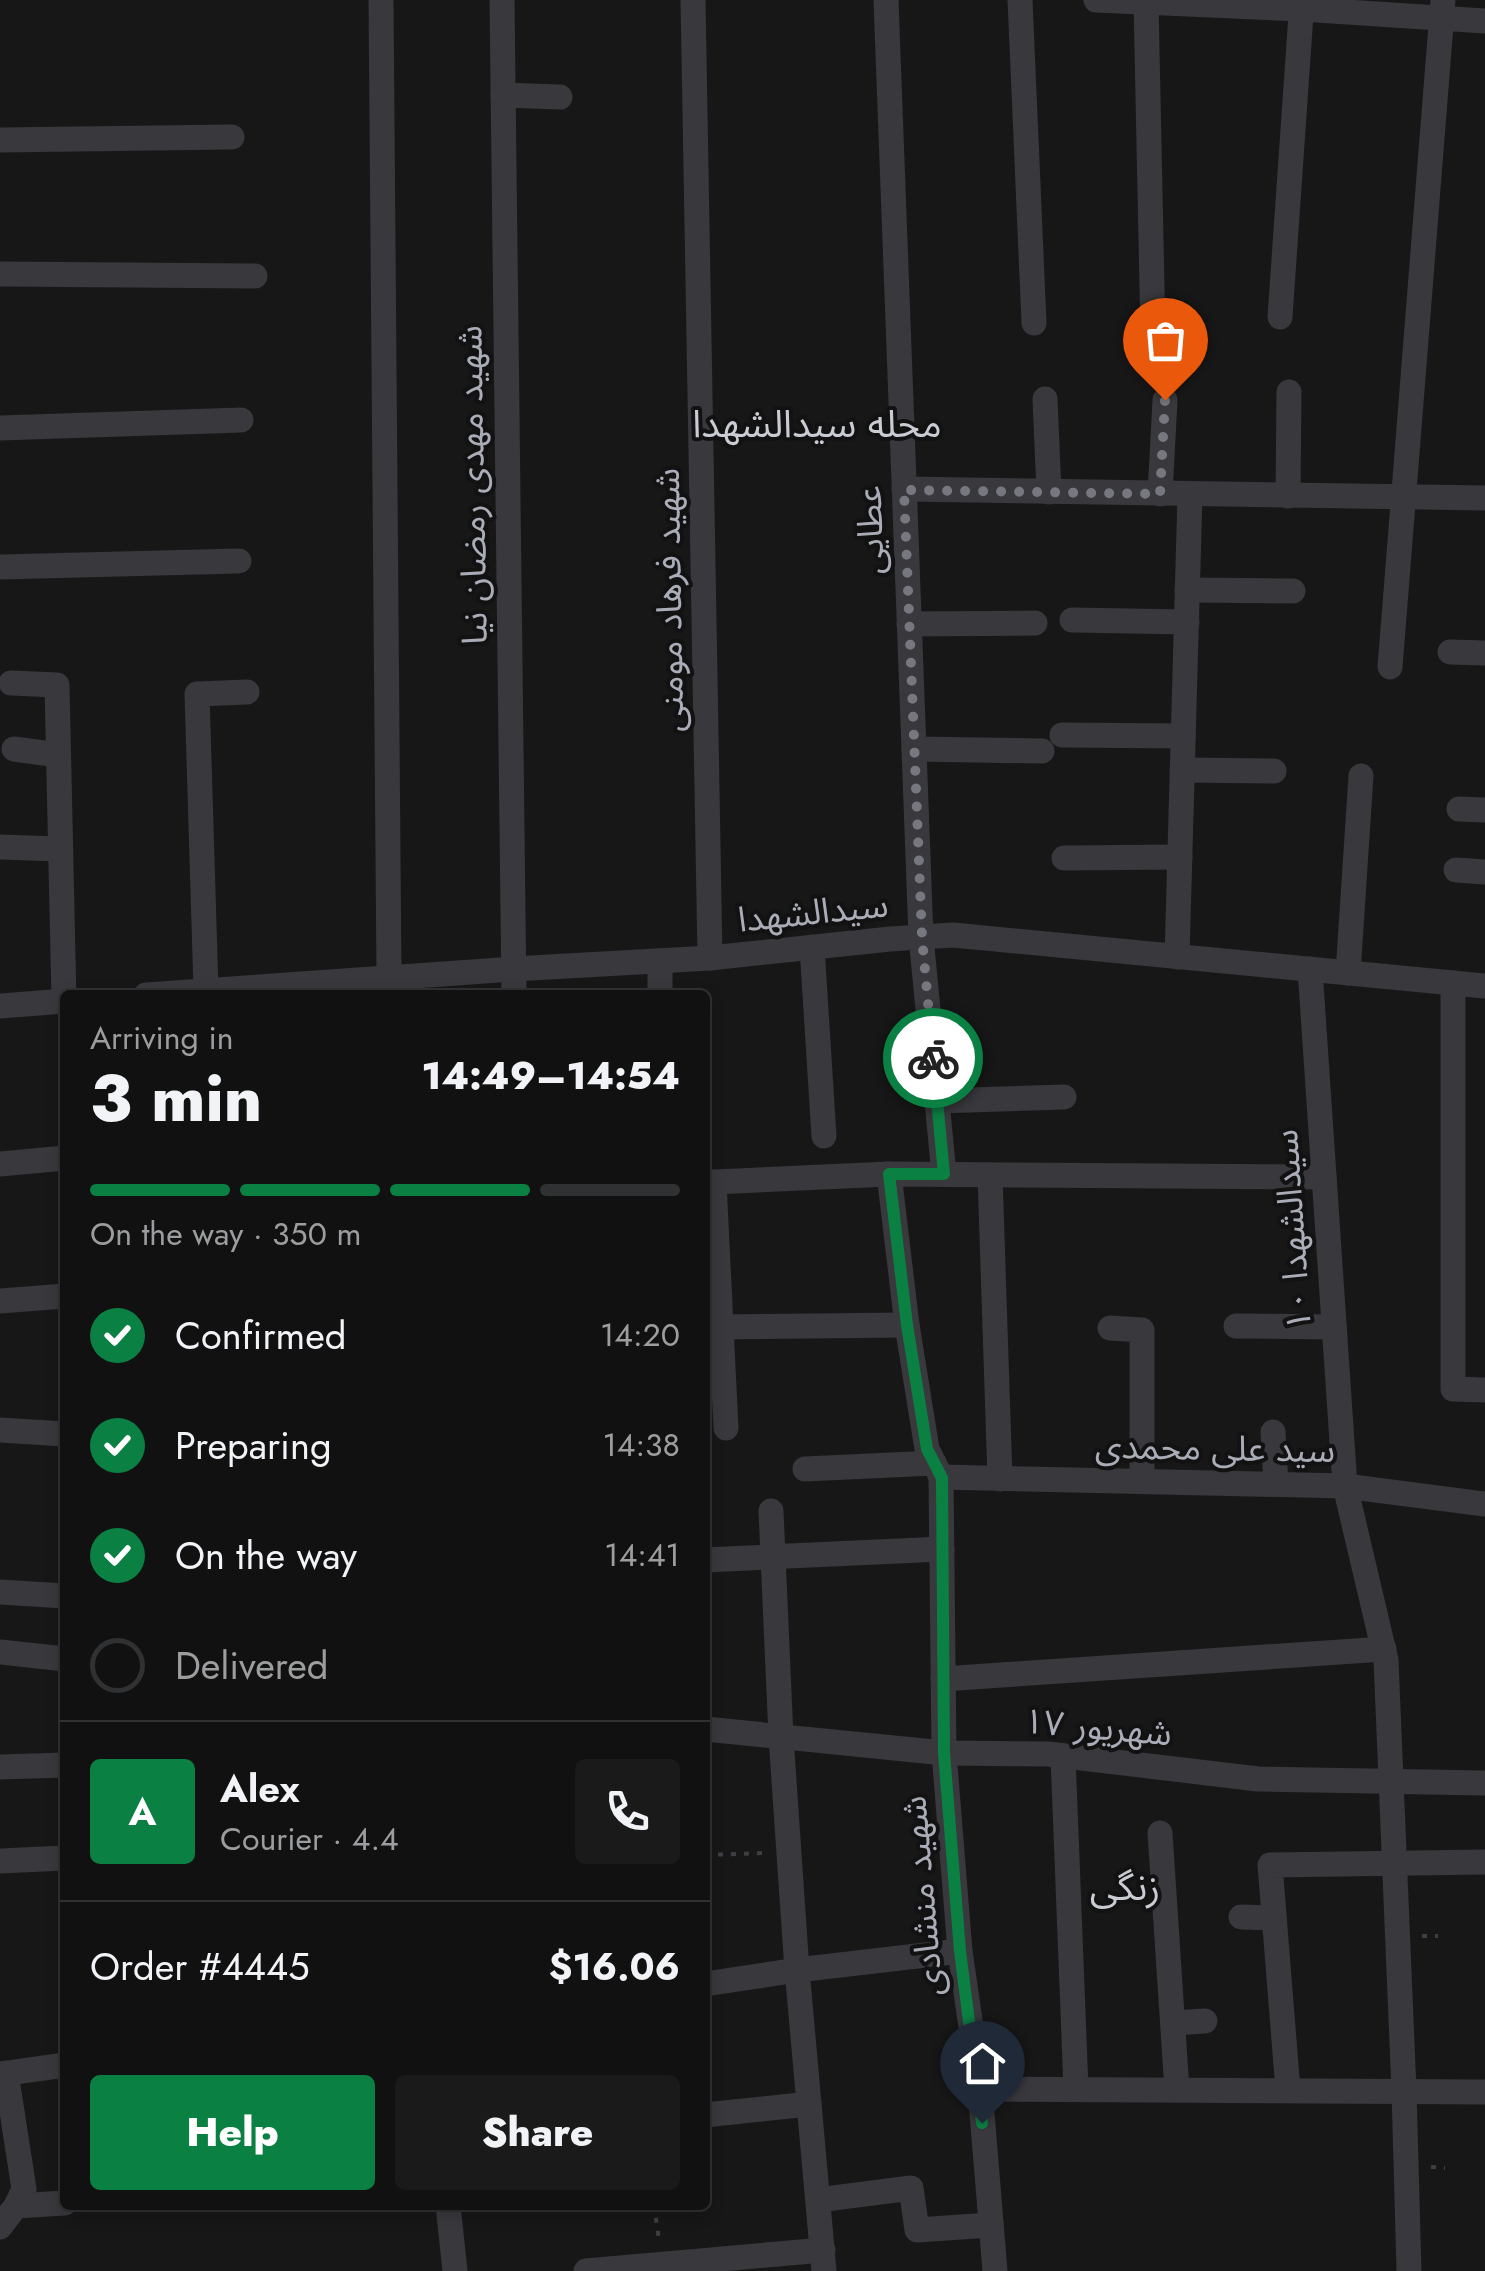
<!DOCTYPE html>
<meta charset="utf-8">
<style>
body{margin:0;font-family:Jost,"Noto Sans Arabic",sans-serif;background:#1a1a1b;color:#f1f3f6;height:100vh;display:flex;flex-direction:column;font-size:38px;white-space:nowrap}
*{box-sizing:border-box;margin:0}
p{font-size:32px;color:#9c9d9f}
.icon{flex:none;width:55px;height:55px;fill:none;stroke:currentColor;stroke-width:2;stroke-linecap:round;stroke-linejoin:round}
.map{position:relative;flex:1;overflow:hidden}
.details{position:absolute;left:60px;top:990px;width:650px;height:1220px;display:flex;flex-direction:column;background:#111112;border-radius:10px;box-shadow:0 5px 15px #0003,0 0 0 2px #303132}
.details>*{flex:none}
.pin{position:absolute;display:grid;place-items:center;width:85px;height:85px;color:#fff;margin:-102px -42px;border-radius:50% 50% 50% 0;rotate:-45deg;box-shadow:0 0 10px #0007}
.pin .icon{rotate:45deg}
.courier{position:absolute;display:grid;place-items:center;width:100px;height:100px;margin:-50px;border:8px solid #0b8043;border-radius:50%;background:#fff;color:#222;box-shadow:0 2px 12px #0007}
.head em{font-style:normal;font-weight:800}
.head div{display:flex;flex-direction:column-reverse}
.head{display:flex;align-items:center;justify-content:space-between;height:170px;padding:0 30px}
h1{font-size:65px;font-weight:800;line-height:75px}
.bar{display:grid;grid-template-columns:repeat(4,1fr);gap:15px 10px;align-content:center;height:120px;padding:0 30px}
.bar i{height:12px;border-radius:8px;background:#303132}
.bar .active{background:#0b8043}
.bar p{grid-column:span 4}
.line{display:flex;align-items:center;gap:25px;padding:0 30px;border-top:2px solid #303132}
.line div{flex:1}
.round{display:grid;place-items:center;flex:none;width:105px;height:105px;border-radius:10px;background:#1a1a1b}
ol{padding:0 30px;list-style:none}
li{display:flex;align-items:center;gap:30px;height:110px}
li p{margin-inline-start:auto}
li .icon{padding:10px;border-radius:50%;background:#0b8043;color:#fff;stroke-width:4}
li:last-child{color:#9c9d9f}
li i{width:55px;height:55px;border:5px solid #303132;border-radius:50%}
.cta{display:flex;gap:20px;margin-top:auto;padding:20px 30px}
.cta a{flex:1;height:115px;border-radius:10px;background:#0b8043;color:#fff;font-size:40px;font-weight:800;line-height:115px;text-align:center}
.cta a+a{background:#1a1a1b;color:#f1f3f6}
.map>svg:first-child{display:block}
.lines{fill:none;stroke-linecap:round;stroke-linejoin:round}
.path{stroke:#3e3f44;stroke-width:4;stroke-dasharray:5 8;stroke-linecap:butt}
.minor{stroke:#38383d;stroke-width:25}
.done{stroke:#77787f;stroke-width:10;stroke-dasharray:0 18}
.route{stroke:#0b8043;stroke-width:12}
.labels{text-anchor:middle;stroke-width:8;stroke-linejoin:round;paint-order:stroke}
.street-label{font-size:35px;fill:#aaadb7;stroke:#121213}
.neighbourhood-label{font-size:38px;fill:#caccd3;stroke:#121213}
</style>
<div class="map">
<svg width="1485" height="2271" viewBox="0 0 1485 2271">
<rect width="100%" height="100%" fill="#171718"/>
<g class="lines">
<g class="path">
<polyline points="705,1855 765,1853"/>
<polyline points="1422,1936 1438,1936"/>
<polyline points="1431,2167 1445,2168"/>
<polyline points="654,2205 659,2240"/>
</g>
<g class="minor">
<polyline points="381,0 389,978"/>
<polyline points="502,0 514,995"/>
<polyline points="693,0 710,958"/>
<polyline points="886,0 921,937 944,1174"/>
<polyline points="1020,0 1034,323"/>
<polyline points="1096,0 1301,9 1485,21"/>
<polyline points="1146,2 1153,335"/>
<polyline points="503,95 560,97"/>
<polyline points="0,140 232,137"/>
<polyline points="0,274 255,276"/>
<polyline points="1280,317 1302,0"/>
<polyline points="1045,399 1049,492"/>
<polyline points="0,428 241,420"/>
<polyline points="904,489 1485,498"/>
<polyline points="1160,494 1165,400"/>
<polyline points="1288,496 1289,392"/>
<polyline points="0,567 239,561"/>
<polyline points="1187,590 1293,591"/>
<polyline points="1072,620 1187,622"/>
<polyline points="909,624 1035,623"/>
<polyline points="1450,652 1485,653"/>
<polyline points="1390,667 1443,0"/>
<polyline points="11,683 57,685 64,1001"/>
<polyline points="1062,735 1183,736"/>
<polyline points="14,749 58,755"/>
<polyline points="914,749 1042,751"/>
<polyline points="1182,770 1274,771"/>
<polyline points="1459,809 1485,810"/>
<polyline points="0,847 59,849"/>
<polyline points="1064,858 1180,857"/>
<polyline points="1456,870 1485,872"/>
<polyline points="812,947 824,1136"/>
<polyline points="1177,957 1190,495"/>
<polyline points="660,961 660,995"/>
<polyline points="1310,969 1345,1486 1386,1660 1404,2091 1409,2271"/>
<polyline points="1348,973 1361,776"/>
<polyline points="1453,983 1453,1389 1485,1390"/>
<polyline points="206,990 197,694 247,692"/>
<polyline points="146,995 513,969 710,958 890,939 953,935 1485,986"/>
<polyline points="0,1006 65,1001"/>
<polyline points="937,1101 1064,1097"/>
<polyline points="0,1164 65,1158"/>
<polyline points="889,1174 907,1325 927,1449 941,1477 944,1753 960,1951 980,2089 995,2271"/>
<polyline points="990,1175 1000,1479"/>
<polyline points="0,1301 65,1296"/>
<polyline points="1236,1326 1334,1327"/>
<polyline points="707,1327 907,1325"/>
<polyline points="1110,1328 1142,1330 1142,1480"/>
<polyline points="726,1428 714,1182 889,1174 1324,1177"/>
<polyline points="0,1430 65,1434"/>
<polyline points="1273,1432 1276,1484"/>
<polyline points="805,1469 934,1463"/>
<polyline points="941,1477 1345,1486 1485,1504"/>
<polyline points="771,1511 781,1737 797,1970 824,2271"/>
<polyline points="705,1560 942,1549"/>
<polyline points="0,1592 65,1596"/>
<polyline points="0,1652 65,1659"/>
<polyline points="943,1679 1384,1649"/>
<polyline points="705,1729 944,1753 1048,1754 1258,1779 1485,1783"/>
<polyline points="1063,1756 1076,2089"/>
<polyline points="0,1767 65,1765"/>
<polyline points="1160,1833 1177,2090"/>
<polyline points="0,1861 65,1858"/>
<polyline points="1241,1917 1274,1918"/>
<polyline points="705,1984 797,1970 960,1951"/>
<polyline points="1173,2023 1205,2021"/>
<polyline points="0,2074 65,2065"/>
<polyline points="980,2089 1485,2092"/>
<polyline points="1288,2090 1270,1865 1485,1862"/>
<polyline points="705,2115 809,2104"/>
<polyline points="818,2200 911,2188 917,2230 991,2225"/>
<polyline points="448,2205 455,2271"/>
<polyline points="16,2206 65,2203"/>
<polyline points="0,2227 16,2206 24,2189 6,2073"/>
<polyline points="586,2271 823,2250"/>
</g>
</g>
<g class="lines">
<polyline class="done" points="933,1058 922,937 904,490 1160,494 1165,400"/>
<polyline class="route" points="933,1058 944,1174 889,1174 907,1325 927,1449 942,1478 944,1753 960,1951 982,2123"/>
</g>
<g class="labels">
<g class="street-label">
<text transform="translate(472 485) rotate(-91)" y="12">شهید مهدی رمضان نیا</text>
<text transform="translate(870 530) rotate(-92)" y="12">عطایی</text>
<text transform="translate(669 600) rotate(-91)" y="12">شهید فرهاد مومنی</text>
<text transform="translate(813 912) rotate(-6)" y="12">سیدالشهدا</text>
<text transform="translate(1292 1230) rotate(-94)" y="12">سیدالشهدا ۱۰</text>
<text transform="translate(1215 1448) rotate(1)" y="12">سید علی محمدی</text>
<text transform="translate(1098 1727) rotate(5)" y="12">۱۷ شهریور</text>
<text transform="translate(922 1896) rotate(-95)" y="12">شهید منشادی</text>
</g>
<g class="neighbourhood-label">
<text x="817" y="437">محله سیدالشهدا</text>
<text x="1125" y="1900">زنگی</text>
</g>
</g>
</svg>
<div class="pin" style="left:1165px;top:400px;background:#ea580c"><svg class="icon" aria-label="bag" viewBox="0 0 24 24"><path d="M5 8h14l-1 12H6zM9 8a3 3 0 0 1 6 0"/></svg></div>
<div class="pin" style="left:982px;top:2123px;background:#1f2937"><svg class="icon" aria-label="home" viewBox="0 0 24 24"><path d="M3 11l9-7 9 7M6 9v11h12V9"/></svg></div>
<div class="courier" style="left:933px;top:1058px"><svg class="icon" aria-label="bike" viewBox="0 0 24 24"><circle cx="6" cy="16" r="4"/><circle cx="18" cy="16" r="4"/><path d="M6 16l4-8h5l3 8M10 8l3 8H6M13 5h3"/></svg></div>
<section class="details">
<div class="head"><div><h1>3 min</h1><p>Arriving in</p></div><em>14:49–14:54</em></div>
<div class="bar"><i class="active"></i><i class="active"></i><i class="active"></i><i></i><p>On the way · 350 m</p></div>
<ol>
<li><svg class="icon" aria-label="check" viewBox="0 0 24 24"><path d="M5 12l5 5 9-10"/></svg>Confirmed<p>14:20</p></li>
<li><svg class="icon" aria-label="check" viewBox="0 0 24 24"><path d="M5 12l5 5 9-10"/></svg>Preparing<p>14:38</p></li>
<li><svg class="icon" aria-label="check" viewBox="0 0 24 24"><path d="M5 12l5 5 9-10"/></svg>On the way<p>14:41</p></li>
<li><i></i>Delivered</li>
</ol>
<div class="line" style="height:180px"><b class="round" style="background:#0b8043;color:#fff">A</b><div><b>Alex</b><p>Courier · 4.4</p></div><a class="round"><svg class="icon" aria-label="phone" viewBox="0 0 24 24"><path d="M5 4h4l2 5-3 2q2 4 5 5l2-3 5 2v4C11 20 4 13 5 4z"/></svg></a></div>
<div class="line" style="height:130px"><div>Order #4445</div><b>$16.06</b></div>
<div class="cta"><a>Help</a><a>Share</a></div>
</section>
</div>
